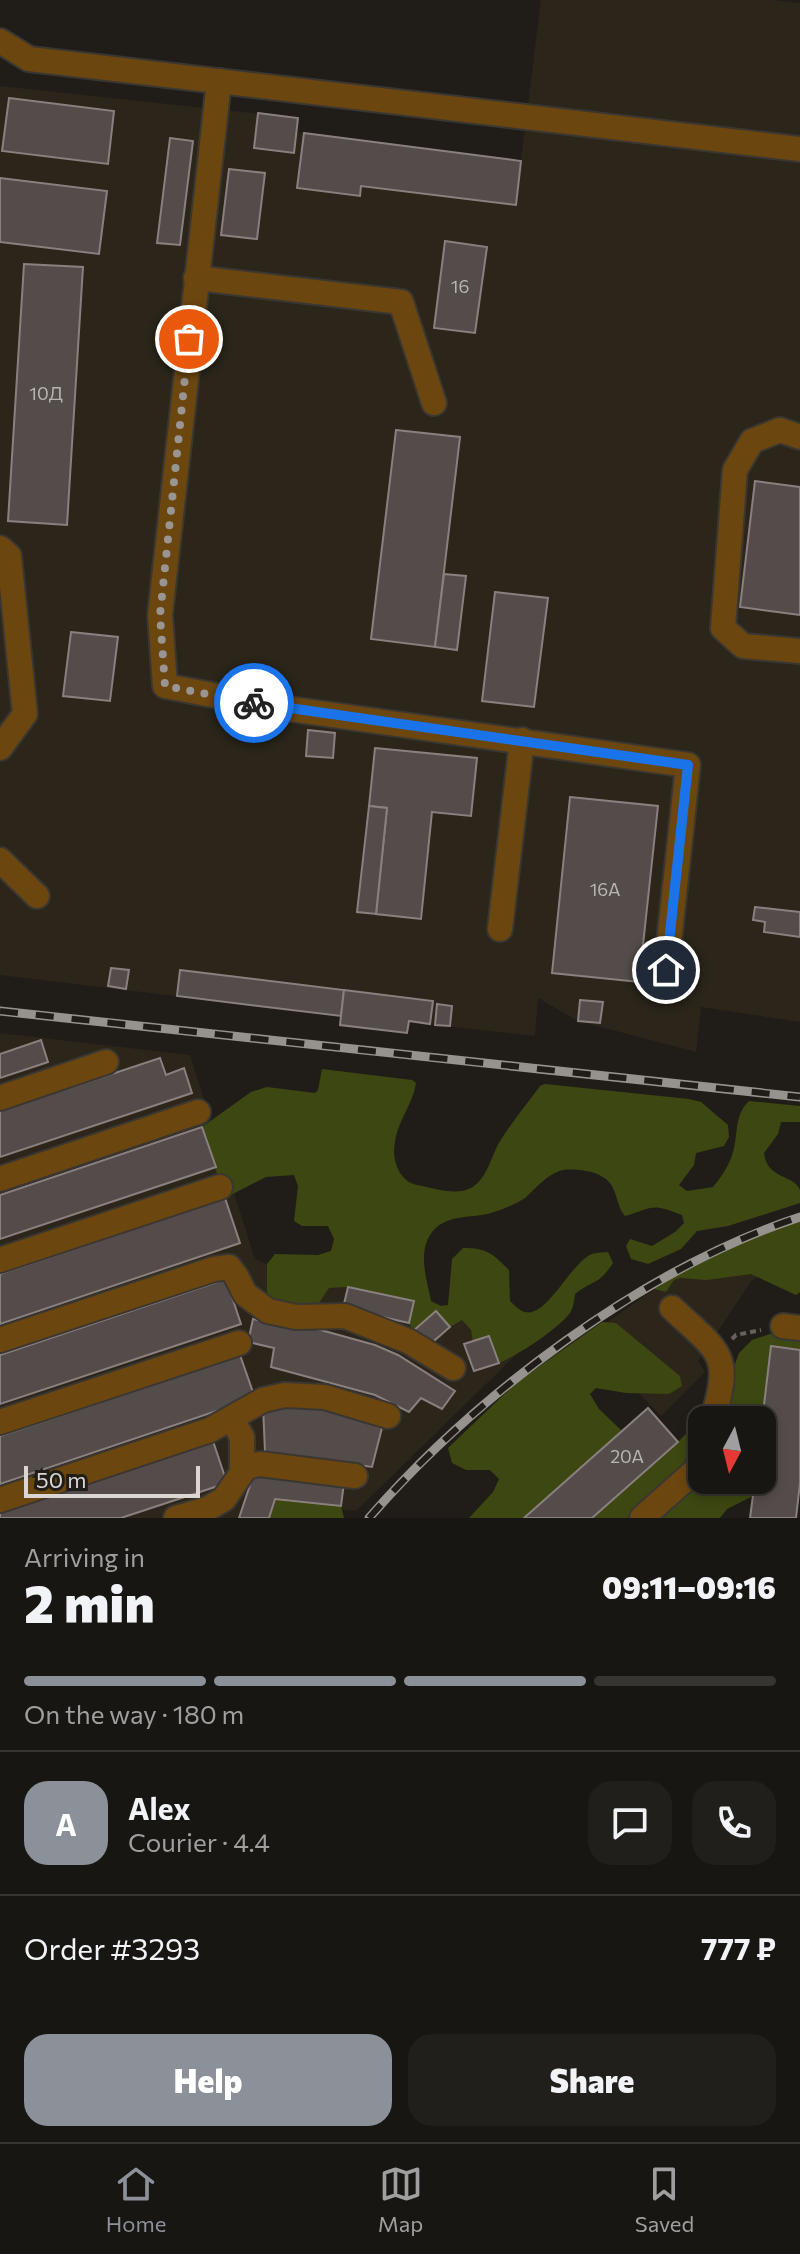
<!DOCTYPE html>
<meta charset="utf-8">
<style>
body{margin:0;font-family:Commissioner,sans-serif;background:#211f1b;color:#f1f3f6;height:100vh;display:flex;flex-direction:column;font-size:30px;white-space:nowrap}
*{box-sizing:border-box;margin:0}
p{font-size:26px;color:#9f9f9f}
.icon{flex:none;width:44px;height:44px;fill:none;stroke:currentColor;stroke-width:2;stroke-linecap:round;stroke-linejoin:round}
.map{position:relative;height:1518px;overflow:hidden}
.details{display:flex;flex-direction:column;background:#181612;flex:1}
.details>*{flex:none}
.needle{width:52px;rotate:187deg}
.fabs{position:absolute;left:688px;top:1406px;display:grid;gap:16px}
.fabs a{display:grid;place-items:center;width:88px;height:88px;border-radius:16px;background:#181612;box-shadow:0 4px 12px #0003,0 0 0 2px #363532;font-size:40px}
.scale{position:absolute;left:24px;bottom:20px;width:176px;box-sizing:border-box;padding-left:8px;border:4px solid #d9d6d3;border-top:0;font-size:22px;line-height:28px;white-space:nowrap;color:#d9d6d3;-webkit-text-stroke:6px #201d18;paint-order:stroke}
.pin{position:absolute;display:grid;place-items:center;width:68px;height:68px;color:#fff;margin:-34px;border:4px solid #fff;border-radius:50%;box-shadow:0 2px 8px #0007}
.courier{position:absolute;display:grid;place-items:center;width:80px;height:80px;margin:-40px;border:6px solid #1a73e8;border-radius:50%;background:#fff;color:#222;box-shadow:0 2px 10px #0007}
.headline em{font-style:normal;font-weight:800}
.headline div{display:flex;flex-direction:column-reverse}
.headline{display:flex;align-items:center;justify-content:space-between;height:136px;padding:0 24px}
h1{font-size:52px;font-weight:800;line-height:60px}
.bar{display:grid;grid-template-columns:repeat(4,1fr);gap:12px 8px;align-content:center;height:96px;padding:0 24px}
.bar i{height:10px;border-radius:6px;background:#363532}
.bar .active{background:#8c9099}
.bar p{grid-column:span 4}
.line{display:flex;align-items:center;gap:20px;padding:0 24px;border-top:2px solid #363532}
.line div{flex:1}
.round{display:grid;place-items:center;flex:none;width:84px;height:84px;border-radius:24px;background:#211f1b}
.action{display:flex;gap:16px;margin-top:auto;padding:16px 24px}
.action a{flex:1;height:92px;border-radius:24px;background:#8c9099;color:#fff;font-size:32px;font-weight:800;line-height:92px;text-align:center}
.action a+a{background:#211f1b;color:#f1f3f6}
.tab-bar{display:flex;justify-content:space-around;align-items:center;height:112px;border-top:2px solid #363532;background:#181612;font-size:22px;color:#9f9f9f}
.tab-bar a{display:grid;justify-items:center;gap:4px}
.tab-bar .active{color:#8c9099}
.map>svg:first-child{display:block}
.built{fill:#2b251a}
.forest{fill:#3d4711}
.building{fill:#544c4b;stroke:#89807f;stroke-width:2}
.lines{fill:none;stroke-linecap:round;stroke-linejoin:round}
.minor-casing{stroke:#3a3732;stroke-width:28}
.path{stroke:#65625d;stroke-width:4;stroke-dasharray:6 4;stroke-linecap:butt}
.minor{stroke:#6c460f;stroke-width:24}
.rail-casing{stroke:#96938f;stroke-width:9}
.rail{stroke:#201d18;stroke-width:6;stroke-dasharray:18;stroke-linecap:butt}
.done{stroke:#989592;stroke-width:8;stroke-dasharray:0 14.4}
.route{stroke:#1a73e8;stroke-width:10}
.labels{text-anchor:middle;stroke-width:8;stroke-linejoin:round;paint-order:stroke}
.number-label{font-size:18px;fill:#b8b4b1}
</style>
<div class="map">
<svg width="800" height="1518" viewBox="0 0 800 1518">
<rect width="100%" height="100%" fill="#201d18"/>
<g class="built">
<polygon points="541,0 773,0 800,3 800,1022 701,1007 696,1052 578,1021 538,998 535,1036 409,1022 407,1033 340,1025 341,1016 0,975 0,86 298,118 297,132 521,161"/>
<polygon points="0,1033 190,1055 255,1259 280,1270 509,1320 518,1353 356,1511 277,1502 271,1518 0,1518"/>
<polygon points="789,1263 752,1280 698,1361 705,1372 661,1416 585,1338 673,1276"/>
</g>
<g class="forest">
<path d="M322,1069l90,11 4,3c-4,25 -22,40 -22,70 1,14 8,29 23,32 16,3 39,11 54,3 17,-10 20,-32 29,-47 12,-19 27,-37 40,-55l5,-2 144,15 12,3 27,23 1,12 -5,9 -28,7 -2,12 -15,20 8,6 26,-4c9,-11 18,-24 21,-39 4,-17 1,-34 15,-47l51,5v16h-19l-3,12 -14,19c3,27 30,21 36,37 0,4 0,9 0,13l-72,23 -31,5 -16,18 -33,15 -17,-5 -5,-13 4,-7 22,7 23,-14 9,-9 -2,-8c-32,-12 -26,-8 -57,1 -11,-13 -6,-31 -24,-40 -9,-6 -32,-8 -42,-5 -13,5 -24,18 -34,27 -9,6 -23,12 -34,15 -20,6 -47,0 -61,22 -12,19 -3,46 1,66l10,5 7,-1 4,-46 11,-11c24,0 29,5 46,22l1,31c4,4 10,10 15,11 21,6 44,-46 65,-57 5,-3 12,-2 18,-3l5,11c-15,23 -19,16 -38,31 -1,6 -1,13 -5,19 -13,17 -52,42 -71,50l-10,-27 -16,6 -2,-12 -9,-10 -12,7 -14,-16 -23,20 -4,-8 5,-22 -66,-14 -19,1 -16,24 -46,-13v-35l8,-10 43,1 13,-4 3,-12 -6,-13h-26l-8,-5 4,-35 -4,-11 -28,2 -41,21 -23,-71 49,-35 16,-5 48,6 3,-3z"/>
<path d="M800,1220v72l-4,3 -45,-21 -44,6 -27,-2 -6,2 -8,12 -12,-3c17,-21 115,-60 146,-69z"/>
<polygon points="602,1322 616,1323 680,1376 682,1386 669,1394 626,1393 596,1388 590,1394 599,1409 622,1431 524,1518 469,1518 493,1492 499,1479 490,1470 466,1470 452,1463 448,1448 516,1383"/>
<polygon points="770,1334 800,1334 800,1350 772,1346 762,1422 762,1420 702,1420 702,1480 755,1480 753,1496 727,1509 720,1518 592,1518 678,1442 711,1408 730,1378 739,1353 752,1340"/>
<polygon points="275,1499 341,1506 344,1518 269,1518"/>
</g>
<g class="building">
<polygon points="9,98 114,111 108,164 2,151"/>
<polygon points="258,113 298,118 294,153 254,148"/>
<polygon points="304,133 521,161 516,205 361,186 360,196 297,188"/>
<polygon points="170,138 193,141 180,245 157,243"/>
<polygon points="229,169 265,173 257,239 221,235"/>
<polygon points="0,178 107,191 99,254 0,242"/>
<polygon points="445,241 487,247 475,333 434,328"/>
<polygon points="24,264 83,267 67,525 8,521"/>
<polygon points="396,430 460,437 435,647 371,639"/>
<polygon points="755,481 800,487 800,615 740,607"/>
<polygon points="444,574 466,576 457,650 435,647"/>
<polygon points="495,592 548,598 534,707 482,701"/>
<polygon points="71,632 118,637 110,701 63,696"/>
<polygon points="308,730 335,733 333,758 306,756"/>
<polygon points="375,748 477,758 471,816 432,812 421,919 376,914 387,808 369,806"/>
<polygon points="570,797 658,806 639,982 552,973"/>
<polygon points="369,806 387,808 376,914 357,912"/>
<polygon points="755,907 800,912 800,937 764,932 765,922 753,920"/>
<polygon points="111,968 129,970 126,989 108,986"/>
<polygon points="180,970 344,990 341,1016 177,996"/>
<polygon points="344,990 433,1001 430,1024 409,1021 407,1033 340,1025"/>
<polygon points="580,1000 603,1002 600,1023 578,1021"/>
<polygon points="437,1004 452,1006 450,1026 435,1025"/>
<polygon points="41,1040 48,1062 0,1078 0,1054"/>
<polygon points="160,1058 166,1075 184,1068 192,1093 0,1157 0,1111"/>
<polygon points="202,1127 216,1167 0,1239 0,1195"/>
<polygon points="225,1198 240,1243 0,1324 0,1274"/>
<polygon points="226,1279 241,1324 0,1404 0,1355"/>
<polygon points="348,1287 414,1301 409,1323 343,1308"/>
<polygon points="436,1311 450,1327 427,1347 413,1331"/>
<polygon points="253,1319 279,1324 281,1319 375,1345 398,1355 455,1391 442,1409 421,1398 409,1412 375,1395 271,1367 274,1348 248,1342"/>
<polygon points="489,1336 499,1363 474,1371 464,1344"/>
<polygon points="771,1346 800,1350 800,1483 796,1518 750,1518 755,1480 762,1480 762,1422"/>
<polygon points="240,1355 255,1398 0,1484 0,1436"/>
<polygon points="314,1403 382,1428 372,1467 265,1452 263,1406"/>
<polygon points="648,1408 678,1442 592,1518 524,1518"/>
<polygon points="213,1441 227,1483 121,1518 0,1518 0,1512"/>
<polygon points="254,1473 344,1483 341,1506 275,1499 269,1518 239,1518"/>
</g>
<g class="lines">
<defs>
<g id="minor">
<polyline points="0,41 29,59 800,149"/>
<polyline points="219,81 160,615 165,686 276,707 688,765 666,970"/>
<polyline points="196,278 401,302 434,403"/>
<polyline points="800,437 780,430 752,441 735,470 723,628 743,646 800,651"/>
<polyline points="0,548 9,556 25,714 0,748"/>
<polyline points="0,860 37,896"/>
<polyline points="500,929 522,740"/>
<polyline points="0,1098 106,1062"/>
<polyline points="0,1179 198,1112"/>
<polyline points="0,1260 220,1187"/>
<path d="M672,1308c46,44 62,45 40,112"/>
<polyline points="783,1326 800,1328"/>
<polyline points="0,1340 214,1269 229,1267 236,1276 245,1294 268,1311 296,1317 345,1316 408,1341 453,1368"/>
<polyline points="232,1419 242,1437 242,1470"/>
<polyline points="0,1422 239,1343"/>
<polyline points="0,1500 210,1430 263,1400 285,1395 325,1397 388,1416"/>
<polyline points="176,1518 207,1509 224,1499 246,1467 260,1464 355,1476"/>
<polyline points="642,1518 696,1470 702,1452"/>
</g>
</defs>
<use href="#minor" class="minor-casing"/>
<polyline class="path" points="732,1339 736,1335 761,1330"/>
<use href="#minor" class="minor"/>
<defs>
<g id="rail">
<polyline points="0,1011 800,1097"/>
<path d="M369,1518c107,-123 275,-250 431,-301"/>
</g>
</defs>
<use href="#rail" class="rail-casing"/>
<use href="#rail" class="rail"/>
</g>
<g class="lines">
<polyline class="done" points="189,339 160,615 165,686 254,703"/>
<polyline class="route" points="254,703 688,765 666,970"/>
</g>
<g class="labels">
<g class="number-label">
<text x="460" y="293">16</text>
<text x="46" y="400">10Д</text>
<text x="605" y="896">16А</text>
<text x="627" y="1463">20А</text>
</g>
</g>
</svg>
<div class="fabs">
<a><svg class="needle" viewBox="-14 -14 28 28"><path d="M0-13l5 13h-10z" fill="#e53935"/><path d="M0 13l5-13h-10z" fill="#9f9f9f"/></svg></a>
</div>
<div class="scale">50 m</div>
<div class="pin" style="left:189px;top:339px;background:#ea580c"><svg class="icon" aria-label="bag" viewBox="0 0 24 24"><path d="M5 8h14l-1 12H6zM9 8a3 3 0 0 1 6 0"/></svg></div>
<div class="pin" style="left:666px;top:970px;background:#1f2937"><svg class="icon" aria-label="home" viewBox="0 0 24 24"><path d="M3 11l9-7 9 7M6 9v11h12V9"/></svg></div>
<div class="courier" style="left:254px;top:703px"><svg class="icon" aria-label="bike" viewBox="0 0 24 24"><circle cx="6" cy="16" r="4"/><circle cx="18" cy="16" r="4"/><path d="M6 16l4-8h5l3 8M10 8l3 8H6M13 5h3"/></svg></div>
</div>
<section class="details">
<div class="headline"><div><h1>2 min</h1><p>Arriving in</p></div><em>09:11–09:16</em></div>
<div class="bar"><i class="active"></i><i class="active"></i><i class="active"></i><i></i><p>On the way · 180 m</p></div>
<div class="line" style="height:144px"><b class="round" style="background:#8c9099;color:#fff">A</b><div><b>Alex</b><p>Courier · 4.4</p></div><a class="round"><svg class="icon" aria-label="chat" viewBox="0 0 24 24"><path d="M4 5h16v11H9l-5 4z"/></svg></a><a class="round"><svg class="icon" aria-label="phone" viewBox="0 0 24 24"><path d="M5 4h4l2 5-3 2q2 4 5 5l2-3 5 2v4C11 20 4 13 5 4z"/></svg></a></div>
<div class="line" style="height:104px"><div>Order #3293</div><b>777 ₽</b></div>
<div class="action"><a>Help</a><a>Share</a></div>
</section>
<nav class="tab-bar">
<a class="active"><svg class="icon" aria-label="home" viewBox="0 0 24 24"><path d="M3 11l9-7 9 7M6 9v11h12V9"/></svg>Home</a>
<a><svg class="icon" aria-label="map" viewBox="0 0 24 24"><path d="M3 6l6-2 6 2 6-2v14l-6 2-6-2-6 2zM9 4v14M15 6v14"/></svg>Map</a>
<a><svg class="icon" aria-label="saved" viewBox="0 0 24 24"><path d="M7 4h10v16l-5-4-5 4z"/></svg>Saved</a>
</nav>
